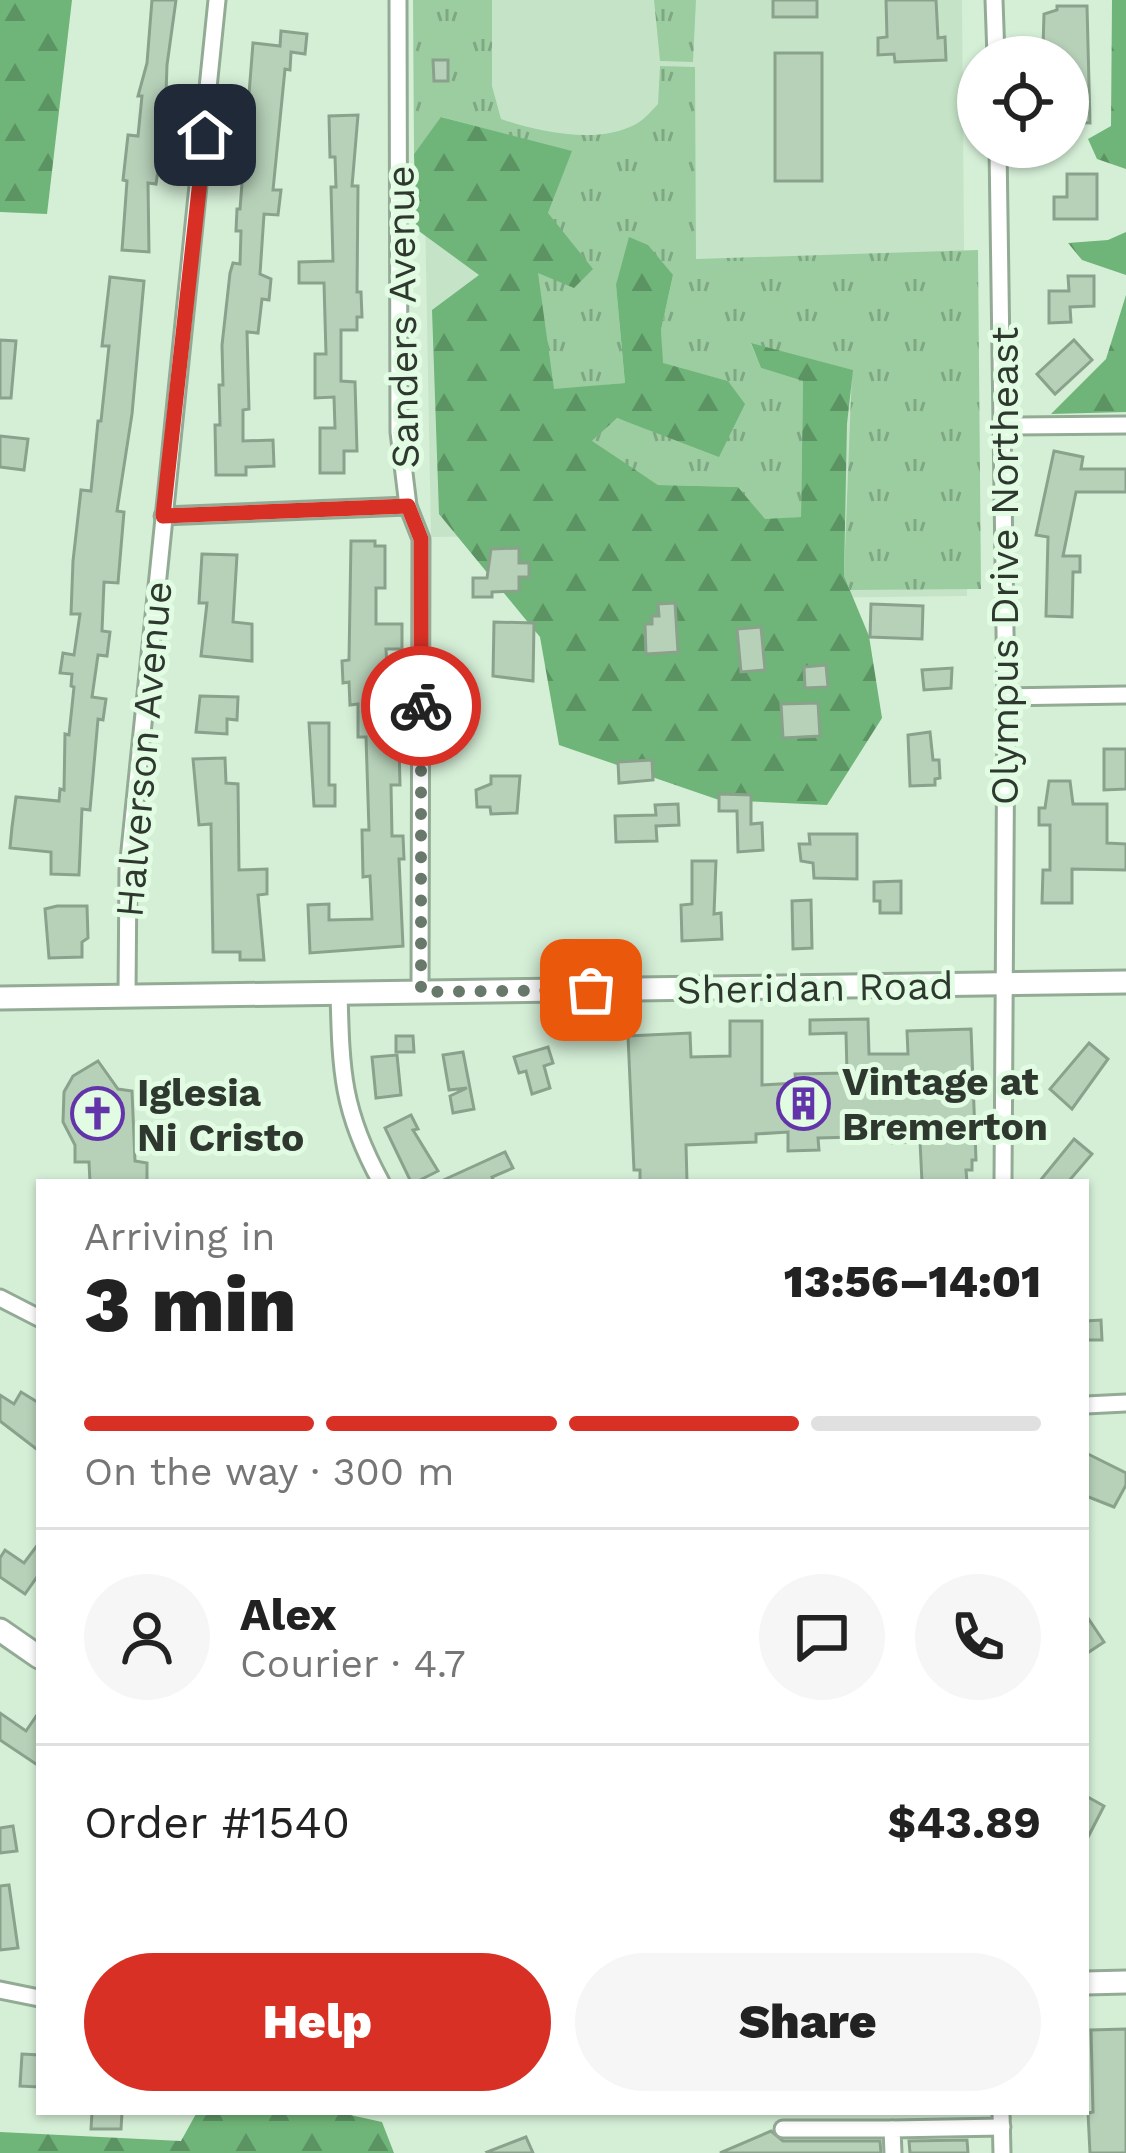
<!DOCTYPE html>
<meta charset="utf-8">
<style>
body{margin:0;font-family:"Work Sans",sans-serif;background:#f6f6f6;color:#222;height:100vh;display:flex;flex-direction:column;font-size:45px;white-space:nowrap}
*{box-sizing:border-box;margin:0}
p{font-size:39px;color:#767676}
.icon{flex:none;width:66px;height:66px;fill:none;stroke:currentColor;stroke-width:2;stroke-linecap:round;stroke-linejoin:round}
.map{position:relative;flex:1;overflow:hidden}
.details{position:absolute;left:36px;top:1179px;width:1053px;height:936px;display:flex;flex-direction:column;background:#fff;border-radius:0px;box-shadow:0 3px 9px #0004}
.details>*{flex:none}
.buttons{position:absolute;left:957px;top:36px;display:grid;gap:24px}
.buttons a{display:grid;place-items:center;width:132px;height:132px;border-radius:50%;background:#fff;box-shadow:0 3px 9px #0004;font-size:60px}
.pin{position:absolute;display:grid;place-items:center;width:102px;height:102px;color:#fff;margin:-51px;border-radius:24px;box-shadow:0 6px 18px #0006}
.courier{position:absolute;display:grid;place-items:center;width:120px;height:120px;margin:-60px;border:9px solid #d93025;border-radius:50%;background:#fff;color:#222;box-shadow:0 3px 15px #0007}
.headline em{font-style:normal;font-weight:800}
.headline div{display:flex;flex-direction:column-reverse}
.headline{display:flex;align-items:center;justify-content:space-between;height:204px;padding:0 48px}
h1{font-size:78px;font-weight:800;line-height:90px}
.bar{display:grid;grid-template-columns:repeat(4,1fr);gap:18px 12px;align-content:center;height:144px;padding:0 48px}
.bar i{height:15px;border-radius:9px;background:#e0e0e0}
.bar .on{background:#d93025}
.bar p{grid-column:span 4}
.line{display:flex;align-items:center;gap:30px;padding:0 48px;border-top:3px solid #e0e0e0}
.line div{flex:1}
.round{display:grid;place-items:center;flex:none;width:126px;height:126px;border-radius:63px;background:#f6f6f6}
.primary-button{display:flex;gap:24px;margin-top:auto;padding:24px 48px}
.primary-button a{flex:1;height:138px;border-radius:72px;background:#d93025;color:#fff;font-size:48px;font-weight:800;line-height:138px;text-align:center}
.primary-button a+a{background:#f6f6f6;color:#222}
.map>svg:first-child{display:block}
.built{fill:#c5e4c7}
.grass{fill:url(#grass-tufts)}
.forest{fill:url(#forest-firs)}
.building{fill:#b7d1b9;stroke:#8aa28c;stroke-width:3}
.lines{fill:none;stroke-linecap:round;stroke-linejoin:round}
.street-casing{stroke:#93ab95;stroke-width:21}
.secondary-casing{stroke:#93ab95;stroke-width:27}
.street{stroke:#fff;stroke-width:15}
.secondary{stroke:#fff;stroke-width:21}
.done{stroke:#68786a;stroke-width:12;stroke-dasharray:0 21.6}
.route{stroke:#d93025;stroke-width:15}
.labels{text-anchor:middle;stroke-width:10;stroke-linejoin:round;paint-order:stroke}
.street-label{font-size:39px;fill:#2e382f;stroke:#e2fce4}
.poi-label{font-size:39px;font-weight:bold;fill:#2e382f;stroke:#e2fce4;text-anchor:start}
</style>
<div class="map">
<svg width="1126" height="2153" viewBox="0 0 1126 2153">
<defs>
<pattern id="grass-tufts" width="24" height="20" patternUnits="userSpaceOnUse" patternTransform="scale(3)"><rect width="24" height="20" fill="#9ccda0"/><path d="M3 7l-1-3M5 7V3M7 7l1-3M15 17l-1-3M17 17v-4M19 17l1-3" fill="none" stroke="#80a783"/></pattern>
<pattern id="forest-firs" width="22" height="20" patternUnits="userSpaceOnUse" patternTransform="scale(3)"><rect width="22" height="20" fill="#6fb478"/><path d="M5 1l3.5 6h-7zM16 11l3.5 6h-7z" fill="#5c9363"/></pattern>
</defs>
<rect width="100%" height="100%" fill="#d5efd7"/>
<polygon class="built" points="421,0 962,0 967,596 724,599 723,534 431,537"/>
<g class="grass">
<path d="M413,0h79v86l9,33c38,13 97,26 135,5 8,-4 16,-14 22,-20l2,-38 35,1 1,192 282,-9 3,339 -131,1 -6,-14 8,-206 -101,-26 10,24 42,13 -2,136 -36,3 -27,-33 -80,-2 -67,-43 25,-24 29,9 83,-46 -66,-17 -1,-34 12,-55 -57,10 9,98 -72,7 -16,-118 11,-59 23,-61 -129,-35 -28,37z"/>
<polygon points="654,0 696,0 693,62 660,61"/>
</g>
<g class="forest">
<polygon points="0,0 72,0 47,214 0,212"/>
<polygon points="1112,0 1126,0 1126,169 1097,159 1088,139 1111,126"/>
<polygon points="441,117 572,151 548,213 593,269 574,288 538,273 554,389 625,383 616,285 629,237 648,245 673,275 661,330 663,363 728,381 745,404 719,457 617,418 592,441 658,485 738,487 765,519 801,517 803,381 761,368 751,343 853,370 847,424 844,576 869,636 882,718 827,805 719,800 559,745 540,637 439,514 432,310 479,275 416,229 414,154"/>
<polygon points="1126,232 1126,275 1082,260 1068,243 1108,240"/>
<polygon points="1126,295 1126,412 1051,414 1106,359"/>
<polygon points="197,2112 337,2112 382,2122 394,2153 0,2153 0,2132 181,2141"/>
</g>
<g class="building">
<polygon points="152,0 176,0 167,65 165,124 156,184 148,183 149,252 122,250 127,181 123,180 128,135 138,136 142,96 138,96 147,63"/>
<rect x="773" y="0" width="44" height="17"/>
<polygon points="886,0 936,0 938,38 945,37 946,60 895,62 894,54 878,55 878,38 887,37"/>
<polygon points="1057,6 1087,6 1090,123 1068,122 1068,57 1058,57 1058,52 1043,47 1044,14 1057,10"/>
<polygon points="281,31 307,34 305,54 291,52 290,70 285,69 273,190 281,190 278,215 264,214 260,274 271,279 269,300 262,299 258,333 247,332 249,409 243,410 243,441 273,440 274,466 246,467 246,475 216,475 215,425 220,425 219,385 223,385 222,345 230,273 233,263 240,264 241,231 236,231 237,209 240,209 253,43 280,46"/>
<rect x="775" y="53" width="47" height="128"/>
<polygon points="433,60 448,60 448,81 434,81"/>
<polygon points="358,115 352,186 358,186 357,292 361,292 362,317 357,317 357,330 341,330 341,381 355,382 357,451 344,451 344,473 320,473 320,428 335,428 334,397 315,398 315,354 326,354 324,283 299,283 299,262 333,261 331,187 336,187 335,157 330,157 329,116"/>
<polygon points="1067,174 1097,174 1097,219 1054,219 1054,197 1067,197"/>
<polygon points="1068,276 1094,276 1094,306 1070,307 1071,322 1049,323 1049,291 1069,291"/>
<polygon points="110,277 144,281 132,414 117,511 124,512 118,583 104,582 102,631 110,632 107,656 98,655 92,697 106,699 103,720 98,719 90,810 82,809 79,875 51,874 51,852 10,848 12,827 16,797 59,801 60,789 64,790 65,734 69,735 74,687 71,686 72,674 60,673 63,653 74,655 80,614 71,614 73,561 81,490 91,491 98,421 101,421 109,346 102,346"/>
<polygon points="0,340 16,341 11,398 0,398"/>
<polygon points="1074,340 1092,360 1055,394 1037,374"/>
<polygon points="0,436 28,439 24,470 0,467"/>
<polygon points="1054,451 1083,457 1081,469 1126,469 1126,492 1076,492 1063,556 1080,556 1080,572 1073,572 1072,617 1046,616 1048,537 1036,535"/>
<polygon points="351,541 375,541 375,546 385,546 385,588 376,588 376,624 402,624 402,649 386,649 388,684 404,684 405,705 398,705 400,785 391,785 392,836 403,836 404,859 399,859 403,946 310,953 308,905 329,904 329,920 372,919 370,876 363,877 362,830 369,830 366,737 358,737 358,704 350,705 349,682 343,683 342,661 349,660"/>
<polygon points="519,548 519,563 529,563 529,577 519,577 519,591 492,592 492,597 473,597 473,578 487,578 491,549"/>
<polygon points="202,554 237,555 233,622 252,624 252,661 201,656 207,603 199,603"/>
<polygon points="675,603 678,652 646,654 645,624 652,624 652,616 659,616 658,604"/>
<polygon points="871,604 923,606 922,639 870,637"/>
<polygon points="494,622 534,623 533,681 493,676"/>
<polygon points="761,627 765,670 741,672 737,629"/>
<polygon points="826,665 828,687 805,688 804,667"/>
<polygon points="952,668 951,688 924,690 922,670"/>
<polygon points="200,696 238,697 237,720 227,719 227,734 196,732"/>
<polygon points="818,703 820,736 783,738 781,704"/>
<polygon points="309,723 329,723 329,785 335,785 335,806 314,806"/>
<polygon points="930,732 933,760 939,760 940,778 935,779 935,785 910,786 908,735"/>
<polygon points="1104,749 1126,749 1126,789 1104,790"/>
<polygon points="225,758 226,783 238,784 239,870 267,869 267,894 258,895 264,960 240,960 240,952 213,952 211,824 199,825 193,759"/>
<polygon points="652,760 653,780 619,783 618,762"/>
<polygon points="491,776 520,776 517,813 491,814 490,807 477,807 476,790 491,784"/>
<polygon points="1049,781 1070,781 1073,804 1107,804 1107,843 1126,844 1126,870 1072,869 1072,903 1042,903 1043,870 1050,870 1050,825 1039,825 1039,808 1045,808"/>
<polygon points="719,794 751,795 751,824 762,823 763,850 738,852 737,811 719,811"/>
<polygon points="678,804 679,825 656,826 657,841 616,842 615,816 656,815 655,805"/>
<polygon points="809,834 857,834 857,879 814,878 813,863 801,861 799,844 810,844"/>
<polygon points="692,861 716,861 714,914 721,913 722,939 682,941 681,905 692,904"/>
<polygon points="901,881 901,913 880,913 880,901 874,901 874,882"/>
<polygon points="811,900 812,948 793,949 792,901"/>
<polygon points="57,906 87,906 88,938 82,942 82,957 49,958 45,909"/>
<polygon points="868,1019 869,1054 908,1054 907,1031 971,1029 976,1160 972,1160 972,1170 966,1170 967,1182 922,1182 920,1141 893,1143 893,1136 818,1138 819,1150 788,1151 788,1132 756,1134 756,1142 686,1145 687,1182 640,1182 640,1170 634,1170 628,1036 690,1033 691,1057 730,1056 730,1021 762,1021 762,1085 796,1083 795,1074 847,1073 846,1033 810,1034 810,1020"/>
<polygon points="396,1036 413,1036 414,1052 396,1052"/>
<polygon points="1089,1043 1108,1059 1072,1109 1050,1089"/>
<polygon points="548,1047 553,1063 544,1066 550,1088 532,1094 526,1071 519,1073 514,1057"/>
<polygon points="463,1052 474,1109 453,1113 450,1096 467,1088 449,1090 443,1055"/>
<polygon points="397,1055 401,1095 376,1098 372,1057"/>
<polygon points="98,1061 118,1089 132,1091 135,1161 147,1163 147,1182 90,1182 89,1162 75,1162 75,1145 63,1122 64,1092 73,1076"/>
<polygon points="411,1115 418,1129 413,1130 438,1171 416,1182 411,1182 385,1128"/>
<polygon points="1074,1139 1092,1154 1068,1182 1039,1182"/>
<polygon points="505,1152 513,1168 492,1177 494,1182 439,1182"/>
<polygon points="1101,1320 1102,1340 1086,1340 1086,1321"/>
<polygon points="21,1392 39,1403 39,1451 0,1421 0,1395 14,1404"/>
<polygon points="1086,1453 1126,1473 1126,1485 1114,1507 1086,1496"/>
<polygon points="39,1543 39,1574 25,1594 0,1577 0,1558 5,1550 24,1563"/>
<polygon points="1086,1615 1104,1642 1086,1654"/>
<polygon points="39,1712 39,1766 0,1740 0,1713 26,1731"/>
<polygon points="1086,1796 1104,1806 1086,1841"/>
<polygon points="13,1826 17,1851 0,1853 0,1828"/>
<polygon points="9,1885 18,1948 0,1950 0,1886"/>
<polygon points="1126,2029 1126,2153 1090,2153 1088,2113 1093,2112 1091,2030"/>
<polygon points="22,2054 39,2055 39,2087 20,2086"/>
<polygon points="92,2112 122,2112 121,2129 91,2129"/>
<polygon points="771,2131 783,2141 880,2141 881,2153 720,2153"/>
<polygon points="526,2137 533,2153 488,2153 487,2152"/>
<polygon points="967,2140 968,2153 910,2153 909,2141"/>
</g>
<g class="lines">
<defs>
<g id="street">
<polyline points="398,0 399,432 408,506 421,539 420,992"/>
<polyline points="994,0 996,57"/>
<polyline points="998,147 1006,700 1003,1182"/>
<polyline points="1005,426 1126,425"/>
<polyline points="163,516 408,506"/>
<polyline points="1006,697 1126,695"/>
<path d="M339,993c2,79 3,118 42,189"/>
<polyline points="127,996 128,870 217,0"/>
<polyline points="0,1298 39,1318"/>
<polyline points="1086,1405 1126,1403"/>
<polyline points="0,1990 39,1998"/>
<polyline points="1001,2112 1002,2153"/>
<polyline points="783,2129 892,2129"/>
<polyline points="893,2153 892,2129 1002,2127"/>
</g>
<g id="secondary">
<polyline points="0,998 1126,982"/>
<polyline points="0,1630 39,1657"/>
<polyline points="1086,1983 1126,1982"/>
</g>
</defs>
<use href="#street" class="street-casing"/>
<use href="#secondary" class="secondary-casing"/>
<use href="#street" class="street"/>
<use href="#secondary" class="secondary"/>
</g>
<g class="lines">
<polyline class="done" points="421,706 421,992 591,990"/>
<polyline class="route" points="205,135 163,516 408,506 421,539 421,706"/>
</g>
<defs>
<symbol id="building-ring" viewBox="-11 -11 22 22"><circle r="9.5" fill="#e2fce4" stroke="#6333aa" stroke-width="1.5"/><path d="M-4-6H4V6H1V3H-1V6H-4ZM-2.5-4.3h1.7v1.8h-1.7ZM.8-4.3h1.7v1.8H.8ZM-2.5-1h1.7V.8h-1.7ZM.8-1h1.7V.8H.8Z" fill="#6333aa"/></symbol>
<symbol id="church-ring" viewBox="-11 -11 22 22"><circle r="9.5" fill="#e2fce4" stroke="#6333aa" stroke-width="1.5"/><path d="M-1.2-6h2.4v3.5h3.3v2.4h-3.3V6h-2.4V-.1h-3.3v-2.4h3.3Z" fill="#6333aa"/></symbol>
</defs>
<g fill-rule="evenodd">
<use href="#building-ring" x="774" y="1074" width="59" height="59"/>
<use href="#church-ring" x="68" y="1084" width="59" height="59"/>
</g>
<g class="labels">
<g class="street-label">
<text transform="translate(402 317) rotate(-91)" y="14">Sanders Avenue</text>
<text transform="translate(1004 566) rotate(-90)" y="14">Olympus Drive Northeast</text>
<text transform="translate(143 749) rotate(-85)" y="14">Halverson Avenue</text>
<text transform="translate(815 987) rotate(-1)" y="14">Sheridan Road</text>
</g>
<g class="poi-label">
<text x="842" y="1095">Vintage at<tspan x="842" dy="45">Bremerton</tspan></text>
<text x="137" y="1106">Iglesia<tspan x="137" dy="45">Ni Cristo</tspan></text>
</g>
</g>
</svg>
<div class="buttons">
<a><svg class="icon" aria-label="locate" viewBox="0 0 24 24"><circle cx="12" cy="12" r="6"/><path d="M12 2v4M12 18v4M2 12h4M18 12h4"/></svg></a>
</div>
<div class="pin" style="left:591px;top:990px;background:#ea580c"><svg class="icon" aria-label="bag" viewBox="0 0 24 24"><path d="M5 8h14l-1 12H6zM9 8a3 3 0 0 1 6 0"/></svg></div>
<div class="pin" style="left:205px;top:135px;background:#1f2937"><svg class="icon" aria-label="home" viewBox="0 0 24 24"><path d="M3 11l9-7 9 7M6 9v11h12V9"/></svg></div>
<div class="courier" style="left:421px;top:706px"><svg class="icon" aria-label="bike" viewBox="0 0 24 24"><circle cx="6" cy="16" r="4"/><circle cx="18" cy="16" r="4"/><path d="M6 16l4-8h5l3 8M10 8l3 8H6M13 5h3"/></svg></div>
<section class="details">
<div class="headline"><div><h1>3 min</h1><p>Arriving in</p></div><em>13:56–14:01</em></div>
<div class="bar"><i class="on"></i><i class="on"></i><i class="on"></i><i></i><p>On the way · 300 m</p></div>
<div class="line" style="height:216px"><a class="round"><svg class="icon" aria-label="person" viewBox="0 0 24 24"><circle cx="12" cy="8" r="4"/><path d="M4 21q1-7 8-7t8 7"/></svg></a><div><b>Alex</b><p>Courier · 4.7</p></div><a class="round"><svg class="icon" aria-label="chat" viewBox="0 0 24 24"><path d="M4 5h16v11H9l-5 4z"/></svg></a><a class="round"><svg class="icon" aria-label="phone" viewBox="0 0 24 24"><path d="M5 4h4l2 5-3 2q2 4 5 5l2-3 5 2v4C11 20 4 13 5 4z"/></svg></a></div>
<div class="line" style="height:156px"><div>Order #1540</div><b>$43.89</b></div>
<div class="primary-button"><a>Help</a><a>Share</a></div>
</section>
</div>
